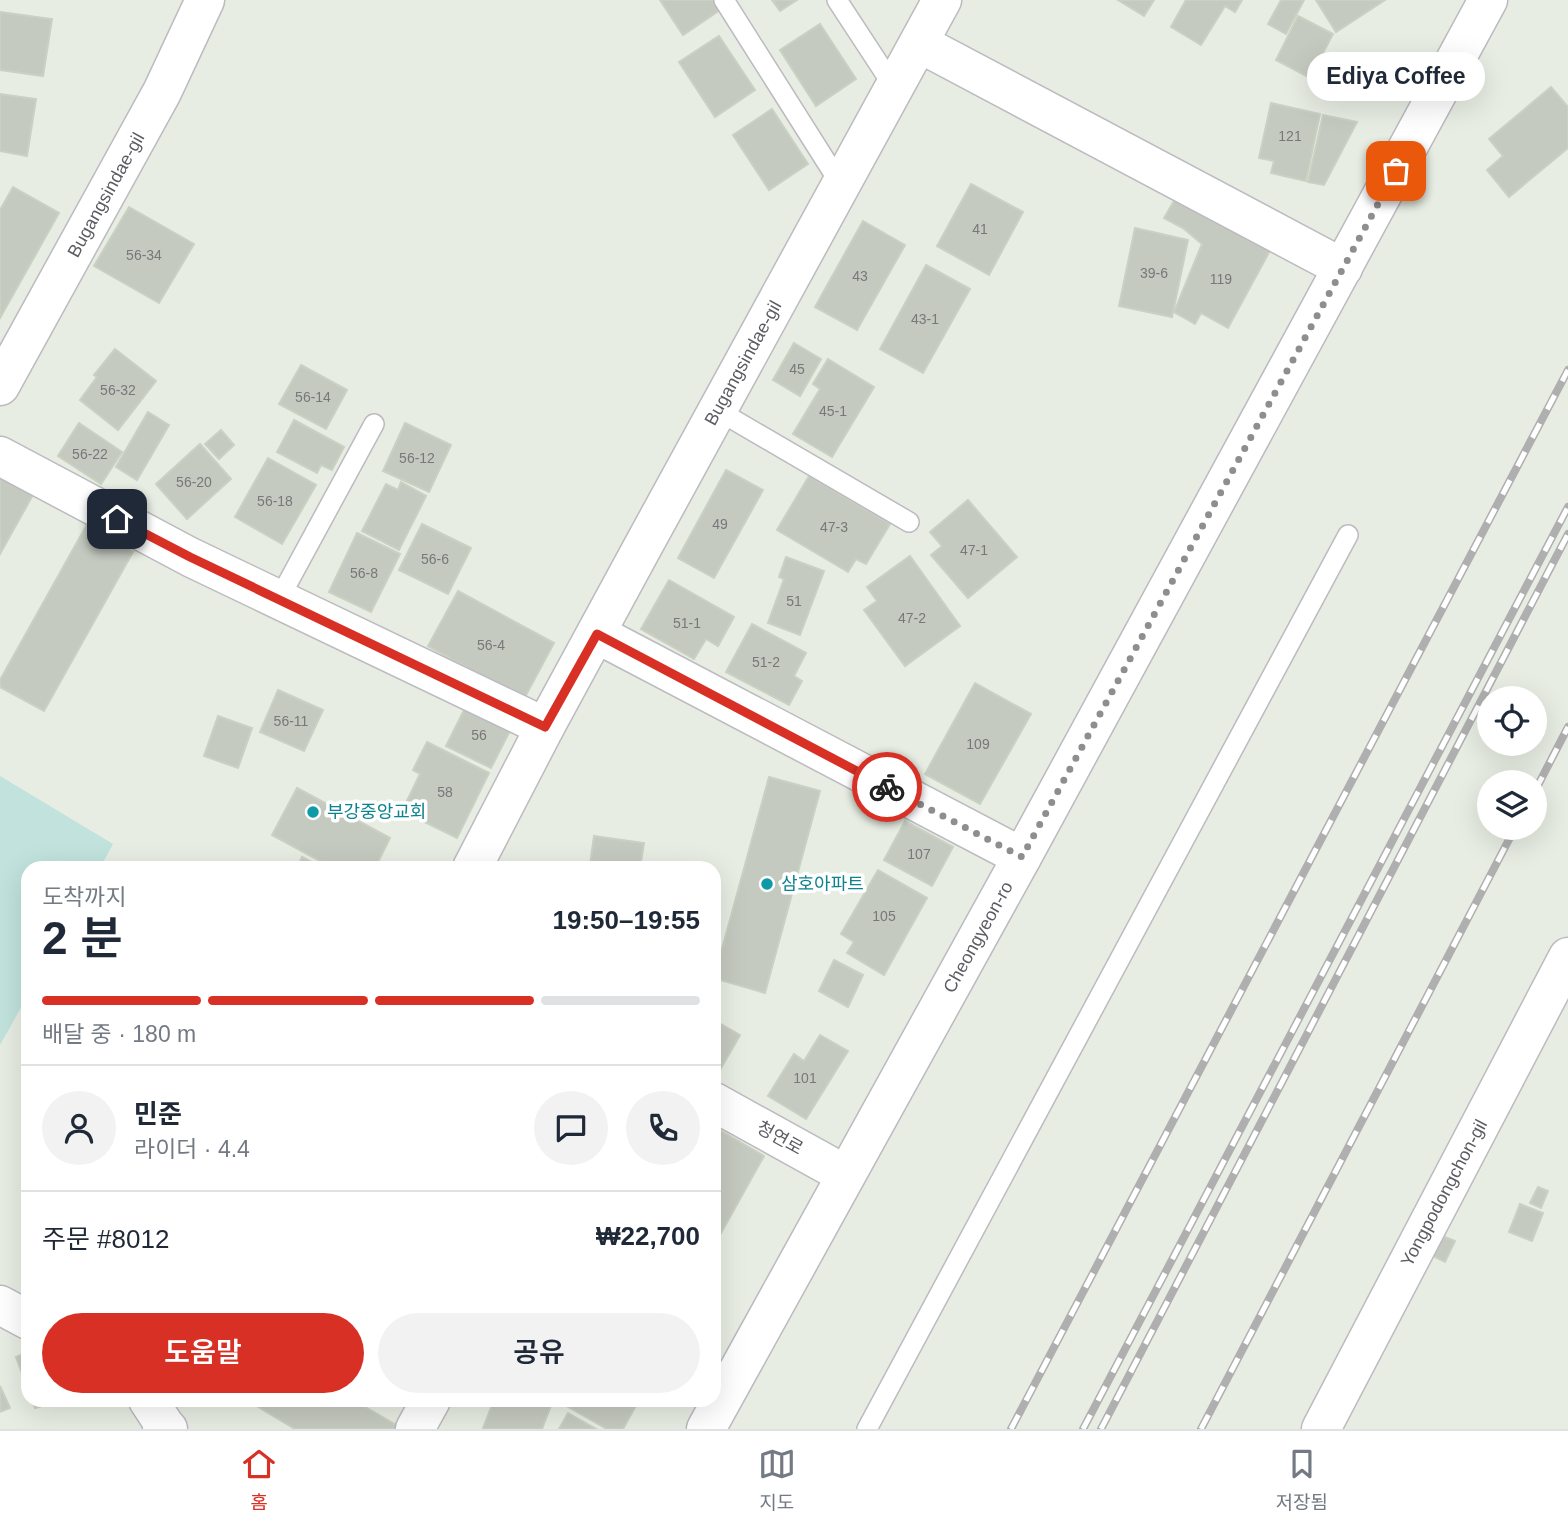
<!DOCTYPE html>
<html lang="ko">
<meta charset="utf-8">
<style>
body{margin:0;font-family:Helvetica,"Noto Sans KR",sans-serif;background:#f2f2f3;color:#1f2937;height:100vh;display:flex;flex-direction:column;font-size:26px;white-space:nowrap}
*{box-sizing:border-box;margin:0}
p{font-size:23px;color:#747a83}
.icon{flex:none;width:38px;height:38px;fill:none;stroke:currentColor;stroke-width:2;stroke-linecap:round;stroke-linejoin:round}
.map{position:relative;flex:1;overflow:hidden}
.details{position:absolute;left:21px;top:861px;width:700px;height:546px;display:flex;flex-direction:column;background:#fff;border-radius:21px;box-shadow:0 7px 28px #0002}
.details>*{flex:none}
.tools{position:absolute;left:1477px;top:686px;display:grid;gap:14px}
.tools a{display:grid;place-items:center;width:70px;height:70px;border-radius:50%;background:#fff;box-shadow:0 7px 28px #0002;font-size:35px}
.pin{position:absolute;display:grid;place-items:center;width:60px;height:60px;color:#fff;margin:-30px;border-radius:14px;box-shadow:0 4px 10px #0006}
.courier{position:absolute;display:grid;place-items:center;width:70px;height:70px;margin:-35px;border:5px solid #d93025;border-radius:50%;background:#fff;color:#222;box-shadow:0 2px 9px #0007}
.bubble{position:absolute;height:49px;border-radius:24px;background:#fff;box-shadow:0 7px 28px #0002;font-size:23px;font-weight:600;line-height:49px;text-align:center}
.headline em{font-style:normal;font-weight:600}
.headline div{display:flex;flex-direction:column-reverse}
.headline{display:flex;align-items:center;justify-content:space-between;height:119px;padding:0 21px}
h1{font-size:46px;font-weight:600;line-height:52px}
.bar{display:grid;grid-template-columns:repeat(4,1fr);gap:10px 7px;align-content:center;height:84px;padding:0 21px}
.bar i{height:9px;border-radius:5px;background:#e0e1e3}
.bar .on{background:#d93025}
.bar p{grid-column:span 4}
.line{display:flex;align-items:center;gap:18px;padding:0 21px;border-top:2px solid #e0e1e3}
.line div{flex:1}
.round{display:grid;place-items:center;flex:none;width:74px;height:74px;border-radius:37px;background:#f2f2f3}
.action{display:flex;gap:14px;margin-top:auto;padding:14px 21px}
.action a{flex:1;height:80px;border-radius:42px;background:#d93025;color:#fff;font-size:28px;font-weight:600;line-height:80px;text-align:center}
.action a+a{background:#f2f2f3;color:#1f2937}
.menu{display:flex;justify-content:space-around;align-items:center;height:98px;border-top:2px solid #e0e1e3;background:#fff;font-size:19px;color:#747a83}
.menu a{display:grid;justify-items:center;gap:4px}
.menu .on{color:#d93025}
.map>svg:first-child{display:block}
.green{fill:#c1e2dd}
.building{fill:#c5cac1;stroke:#c9d1c2;stroke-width:2}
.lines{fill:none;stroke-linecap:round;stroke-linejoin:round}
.service-casing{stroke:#bdbac0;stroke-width:22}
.minor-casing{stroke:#bdbac0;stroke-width:41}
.tertiary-casing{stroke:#bdbac0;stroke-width:41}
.secondary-casing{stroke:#bcb9c0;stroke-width:41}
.service{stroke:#fff;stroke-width:19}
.minor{stroke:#fff;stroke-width:38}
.tertiary{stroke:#fff;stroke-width:38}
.secondary{stroke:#fff;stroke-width:38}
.rail-casing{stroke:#b0afb0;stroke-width:8}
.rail{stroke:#fff;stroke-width:5;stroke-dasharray:16;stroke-linecap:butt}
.done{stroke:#8e8e8f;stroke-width:7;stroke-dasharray:0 12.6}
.route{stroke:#d93025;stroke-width:9}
.culture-dot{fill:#0f9aa8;stroke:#fff;stroke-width:2.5}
.labels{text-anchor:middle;stroke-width:7;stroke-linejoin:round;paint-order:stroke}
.number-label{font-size:14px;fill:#78777a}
.street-label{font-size:18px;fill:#5e5b62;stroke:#fff}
.culture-label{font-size:18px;fill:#0d838f;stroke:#fff;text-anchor:start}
</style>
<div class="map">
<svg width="1568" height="1429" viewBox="0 0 1568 1429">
<rect width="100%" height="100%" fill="#e7ede3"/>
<polygon class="green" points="0,776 113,844 100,868 28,868 28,995 0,1045"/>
<g class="building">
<polygon points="660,0 717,0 723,8 683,35"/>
<polygon points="772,0 797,0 780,11"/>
<polygon points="1118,0 1154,0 1144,16"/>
<polygon points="1186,0 1242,0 1235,12 1225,6 1201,45 1171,27"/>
<polygon points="1281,0 1304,0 1286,34 1268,24"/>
<polygon points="1316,0 1385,0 1336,32"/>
<polygon points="0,12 52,19 43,76 0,70"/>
<polygon points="1298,16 1333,34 1310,78 1276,60"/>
<polygon points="820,24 856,79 816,106 780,50"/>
<polygon points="719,36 755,90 715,117 679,62"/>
<polygon points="1551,87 1568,107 1568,148 1509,197 1487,170 1503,156 1489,139"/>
<polygon points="0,94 36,99 27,156 0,151"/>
<polygon points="1271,103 1320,114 1306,181 1271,173 1274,161 1259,158"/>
<polygon points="772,109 808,164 769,190 733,135"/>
<polygon points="1323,115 1357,122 1324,185 1308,182"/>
<polygon points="971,184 1023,212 989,275 937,246"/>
<polygon points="13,187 59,213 0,318 0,210"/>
<polygon points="1178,194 1273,245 1228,328 1201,313 1195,324 1174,312 1202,244 1183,228 1164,218"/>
<polygon points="129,207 194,244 159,303 94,266"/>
<polygon points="863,221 905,245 857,330 815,307"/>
<polygon points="1135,228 1188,240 1172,317 1119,306"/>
<polygon points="926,265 970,289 923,373 880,349"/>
<polygon points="794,343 821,359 800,396 773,380"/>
<polygon points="115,349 156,381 118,430 80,400 97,377 94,375"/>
<polygon points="828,359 874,387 832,457 793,434 820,389 813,384"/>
<polygon points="301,365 347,390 326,429 279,404"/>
<polygon points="148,412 169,425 137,480 116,467"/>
<polygon points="294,420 344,447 332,470 321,465 317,473 277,452"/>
<polygon points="79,423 122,452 101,484 58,456"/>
<polygon points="405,423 451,445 429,492 383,471"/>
<polygon points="221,430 234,445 219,459 205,444"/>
<polygon points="200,444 231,479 187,519 156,484"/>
<polygon points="268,458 316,485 282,544 235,517"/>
<polygon points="726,470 763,490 714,578 678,558"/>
<polygon points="0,473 34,493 0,554"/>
<polygon points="809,476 890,524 866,564 856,559 848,572 777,530"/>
<polygon points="401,482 426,496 399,550 362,531 386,484 398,490"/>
<polygon points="968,500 1017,557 968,598 931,555 942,546 930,532"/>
<polygon points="422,524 471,548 448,594 399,570"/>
<polygon points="86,526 133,552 44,711 0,687 0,680"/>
<polygon points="357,533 400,554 371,612 329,592"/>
<polygon points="910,556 960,626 905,666 864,610 877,601 867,587"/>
<polygon points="786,557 824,571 800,635 768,623 784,579 779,577"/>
<polygon points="669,580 734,617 718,646 706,639 694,659 641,629"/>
<polygon points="458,591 554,643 524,699 428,646"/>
<polygon points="752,624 806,653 794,676 802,681 789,705 726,672"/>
<polygon points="975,683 1031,714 980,804 925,774"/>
<polygon points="278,690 323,710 304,751 260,732"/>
<polygon points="468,702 513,725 491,768 446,746"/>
<polygon points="218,716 252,728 238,768 204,756"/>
<polygon points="427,742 489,773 457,838 402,811 420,774 413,770"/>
<polygon points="769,777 820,791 765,993 714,978"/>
<polygon points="297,788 390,838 375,868 333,868 272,835"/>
<polygon points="905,821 953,847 932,886 884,860"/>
<polygon points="594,836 644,843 640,868 595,868 595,866 590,865"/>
<polygon points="302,857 322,868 297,868"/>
<polygon points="878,870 927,898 884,975 847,953 854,942 841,934"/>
<polygon points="834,960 863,975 848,1007 819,991"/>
<polygon points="714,1020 740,1035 716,1077 714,1076"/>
<polygon points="820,1035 848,1051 806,1119 768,1096 794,1054 804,1061"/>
<polygon points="716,1128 764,1156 720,1235 714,1232"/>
<polygon points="1538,1187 1548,1191 1541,1208 1530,1203"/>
<polygon points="1520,1204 1543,1213 1532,1241 1509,1232"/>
<polygon points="1440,1235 1455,1241 1445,1262 1431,1255"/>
<polygon points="28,1352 28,1389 16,1357"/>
<polygon points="0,1386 10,1408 0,1412"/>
<polygon points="32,1400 63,1400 35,1408"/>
<polygon points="247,1400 353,1400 403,1429 295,1429"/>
<polygon points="494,1400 553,1400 542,1429 485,1429 483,1428"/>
<polygon points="566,1400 639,1400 623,1429 607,1429 563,1404"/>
<polygon points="568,1413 596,1429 559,1429"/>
</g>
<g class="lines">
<defs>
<g id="service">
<polyline points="724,0 841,185"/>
<polyline points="837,0 894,87"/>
<polyline points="717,410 909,522"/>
<polyline points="279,599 374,424"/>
<polyline points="867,1429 1348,535"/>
</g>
<g id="minor">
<polyline points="919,43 1343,268"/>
<polyline points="0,386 162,92 205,0"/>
<polyline points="0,456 190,557 545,727"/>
<polyline points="597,634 1022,857"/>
<polyline points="472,868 545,727 641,550 942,0"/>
<polyline points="714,1102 846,1175"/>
<polyline points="0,1305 28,1320"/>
<polyline points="148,1400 167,1429"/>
<polyline points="415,1429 431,1400"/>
<polyline points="1321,1429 1568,957"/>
</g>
<polyline id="tertiary" points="162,1429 168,1429"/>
<polyline id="secondary" points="706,1429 1022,857 1488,0"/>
</defs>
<use href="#service" class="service-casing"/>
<use href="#minor" class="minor-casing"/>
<use href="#tertiary" class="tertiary-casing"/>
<use href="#secondary" class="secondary-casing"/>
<use href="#service" class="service"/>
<use href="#minor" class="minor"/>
<use href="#tertiary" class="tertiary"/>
<use href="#secondary" class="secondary"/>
<defs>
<g id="rail">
<polyline points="1535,791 1568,727"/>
<polyline points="1011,1429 1568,370"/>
<polyline points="1083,1429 1568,507"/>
<polyline points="1101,1429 1568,534"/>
<polyline points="1201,1429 1515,828"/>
</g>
</defs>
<use href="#rail" class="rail-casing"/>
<use href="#rail" class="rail"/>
</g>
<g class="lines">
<polyline class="done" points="887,787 1022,857 1396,171"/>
<polyline class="route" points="117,519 190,557 545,727 597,634 887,787"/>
</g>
<g class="culture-dot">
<circle cx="313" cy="812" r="7"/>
<circle cx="767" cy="884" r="7"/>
</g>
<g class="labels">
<g class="number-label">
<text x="1290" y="141">121</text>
<text x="980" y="234">41</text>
<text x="144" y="260">56-34</text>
<text x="1154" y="278">39-6</text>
<text x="860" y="281">43</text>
<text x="1221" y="284">119</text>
<text x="925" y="324">43-1</text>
<text x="797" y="374">45</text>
<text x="118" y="395">56-32</text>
<text x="313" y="402">56-14</text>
<text x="833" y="416">45-1</text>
<text x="90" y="459">56-22</text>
<text x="417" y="463">56-12</text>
<text x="194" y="487">56-20</text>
<text x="275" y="506">56-18</text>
<text x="720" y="529">49</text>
<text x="834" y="532">47-3</text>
<text x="974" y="555">47-1</text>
<text x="435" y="564">56-6</text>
<text x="364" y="578">56-8</text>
<text x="794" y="606">51</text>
<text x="912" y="623">47-2</text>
<text x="687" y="628">51-1</text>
<text x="491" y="650">56-4</text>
<text x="766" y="667">51-2</text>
<text x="291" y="726">56-11</text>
<text x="479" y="740">56</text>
<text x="978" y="749">109</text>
<text x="445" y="797">58</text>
<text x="919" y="859">107</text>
<text x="884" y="921">105</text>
<text x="805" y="1083">101</text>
</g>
<g class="street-label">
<text transform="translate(106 195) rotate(-61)" y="6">Bugangsindae-gil</text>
<text transform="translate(743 363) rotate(-61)" y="6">Bugangsindae-gil</text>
<text transform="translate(978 937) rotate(-61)" y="6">Cheongyeon-ro</text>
<text transform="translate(780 1138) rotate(29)" y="6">청연로</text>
<text transform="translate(1444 1193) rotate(-62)" y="6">Yongpodongchon-gil</text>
</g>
<g class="culture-label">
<text x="327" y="818">부강중앙교회</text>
<text x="781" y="890">삼호아파트</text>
</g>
</g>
</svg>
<div class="tools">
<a><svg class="icon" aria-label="locate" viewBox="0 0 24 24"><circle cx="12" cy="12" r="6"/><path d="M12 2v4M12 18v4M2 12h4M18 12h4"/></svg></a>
<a><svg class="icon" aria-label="layers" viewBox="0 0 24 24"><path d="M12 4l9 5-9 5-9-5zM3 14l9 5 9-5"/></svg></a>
</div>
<div class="pin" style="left:1396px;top:171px;background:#ea580c"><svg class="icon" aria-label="bag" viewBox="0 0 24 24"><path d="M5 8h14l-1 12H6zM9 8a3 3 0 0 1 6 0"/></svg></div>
<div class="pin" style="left:117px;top:519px;background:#1f2937"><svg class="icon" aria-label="home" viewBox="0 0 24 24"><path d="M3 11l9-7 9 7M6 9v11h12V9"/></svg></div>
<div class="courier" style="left:887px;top:787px"><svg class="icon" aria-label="bike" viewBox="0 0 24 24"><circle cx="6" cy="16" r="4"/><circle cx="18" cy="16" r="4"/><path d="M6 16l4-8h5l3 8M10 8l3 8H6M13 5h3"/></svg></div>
<div class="bubble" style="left:1307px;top:52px;width:178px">Ediya Coffee</div>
<section class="details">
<div class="headline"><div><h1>2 분</h1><p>도착까지</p></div><em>19:50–19:55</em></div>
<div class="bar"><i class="on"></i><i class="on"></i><i class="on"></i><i></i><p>배달 중 · 180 m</p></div>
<div class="line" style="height:126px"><a class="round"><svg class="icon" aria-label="person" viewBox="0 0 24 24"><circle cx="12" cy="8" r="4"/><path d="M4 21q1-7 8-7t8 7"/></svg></a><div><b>민준</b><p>라이더 · 4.4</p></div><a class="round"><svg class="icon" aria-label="chat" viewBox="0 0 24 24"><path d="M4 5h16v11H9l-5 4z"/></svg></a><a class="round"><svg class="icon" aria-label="phone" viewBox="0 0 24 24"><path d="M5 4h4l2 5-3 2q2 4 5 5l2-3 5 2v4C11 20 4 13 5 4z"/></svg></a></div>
<div class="line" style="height:91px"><div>주문 #8012</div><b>₩22,700</b></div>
<div class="action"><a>도움말</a><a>공유</a></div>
</section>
</div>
<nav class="menu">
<a class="on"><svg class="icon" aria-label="home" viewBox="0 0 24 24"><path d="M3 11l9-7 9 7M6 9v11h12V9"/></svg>홈</a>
<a><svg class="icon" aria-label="map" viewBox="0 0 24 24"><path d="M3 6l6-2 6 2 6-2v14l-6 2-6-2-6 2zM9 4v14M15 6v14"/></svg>지도</a>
<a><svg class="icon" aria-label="saved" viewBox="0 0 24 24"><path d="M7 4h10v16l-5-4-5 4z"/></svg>저장됨</a>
</nav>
